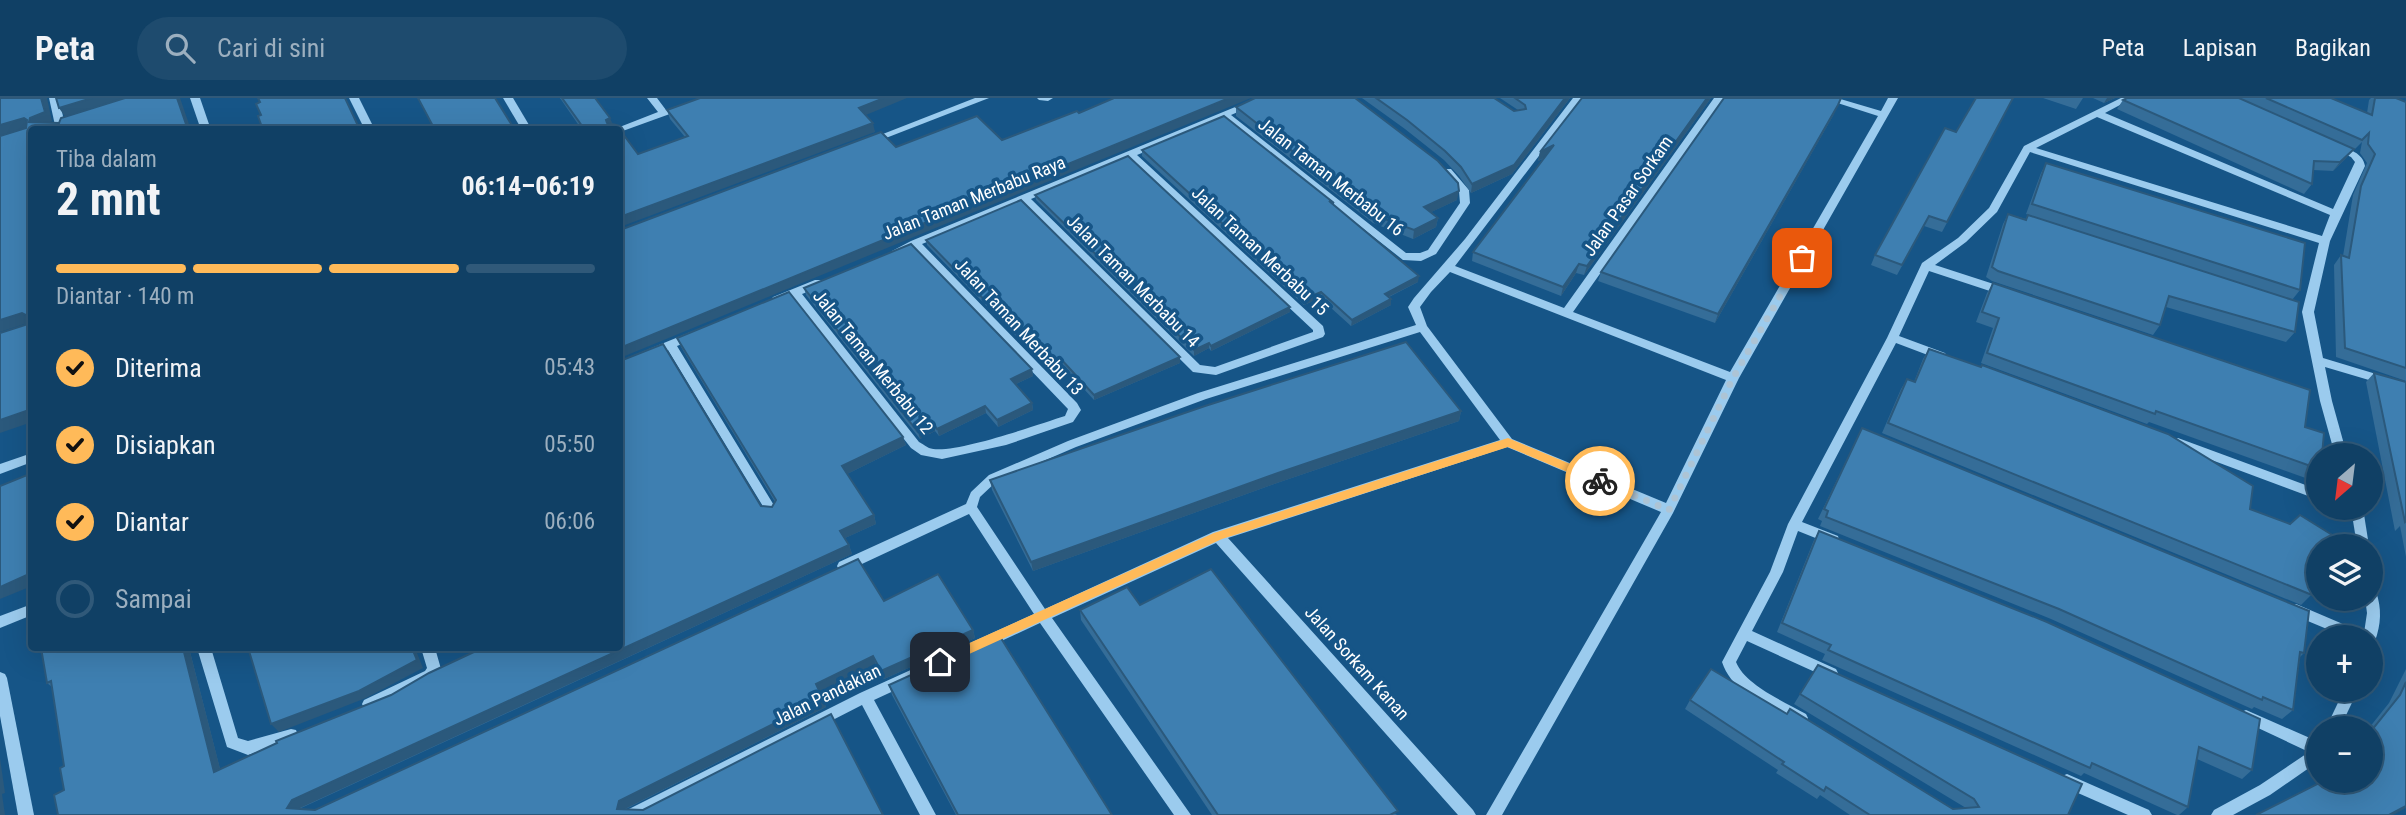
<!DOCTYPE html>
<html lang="id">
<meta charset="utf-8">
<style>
body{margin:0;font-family:"Roboto Condensed",sans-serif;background:#1e4b6e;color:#f1f3f6;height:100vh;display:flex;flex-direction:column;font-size:26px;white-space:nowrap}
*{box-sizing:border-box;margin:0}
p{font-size:23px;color:#9cafbf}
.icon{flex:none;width:38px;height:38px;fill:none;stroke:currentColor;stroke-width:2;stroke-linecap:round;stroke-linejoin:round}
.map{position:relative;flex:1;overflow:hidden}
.panel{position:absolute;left:28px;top:28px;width:595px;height:525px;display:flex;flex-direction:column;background:#104065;border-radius:7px;box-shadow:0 7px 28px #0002,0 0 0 2px #305979}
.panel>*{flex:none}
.needle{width:46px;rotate:208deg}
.buttons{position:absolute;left:2306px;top:345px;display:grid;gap:14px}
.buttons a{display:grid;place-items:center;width:77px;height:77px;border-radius:50%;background:#104065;box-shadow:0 7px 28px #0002,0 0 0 2px #305979;font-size:35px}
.pin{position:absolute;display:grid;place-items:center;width:60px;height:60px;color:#fff;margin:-30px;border-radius:14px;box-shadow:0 4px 10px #0006}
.courier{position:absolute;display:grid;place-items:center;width:70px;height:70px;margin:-35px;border:5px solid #ffba59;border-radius:50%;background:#fff;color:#222;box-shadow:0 2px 9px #0007}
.overview em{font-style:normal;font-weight:700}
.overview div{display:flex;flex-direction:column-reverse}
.overview{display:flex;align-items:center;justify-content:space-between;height:119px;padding:0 28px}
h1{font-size:46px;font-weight:700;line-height:52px}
.bar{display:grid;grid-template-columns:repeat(4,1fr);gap:10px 7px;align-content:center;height:84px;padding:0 28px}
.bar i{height:9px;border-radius:5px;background:#305979}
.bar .active{background:#ffba59}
.bar p{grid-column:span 4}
ol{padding:0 28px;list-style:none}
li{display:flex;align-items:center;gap:21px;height:77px}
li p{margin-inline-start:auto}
li .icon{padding:7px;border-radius:50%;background:#ffba59;color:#111;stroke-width:4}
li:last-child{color:#9cafbf}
li i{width:38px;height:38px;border:4px solid #305979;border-radius:50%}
header{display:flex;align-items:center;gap:42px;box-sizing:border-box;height:98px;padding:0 35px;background:#104065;border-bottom:2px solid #305979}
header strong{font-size:33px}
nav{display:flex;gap:38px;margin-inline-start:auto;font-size:24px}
.search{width:490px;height:63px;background:#1e4b6e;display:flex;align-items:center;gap:18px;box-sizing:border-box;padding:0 24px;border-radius:38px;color:#9cafbf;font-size:26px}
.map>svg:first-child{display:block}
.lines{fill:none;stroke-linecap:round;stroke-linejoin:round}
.minor{fill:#9bcbee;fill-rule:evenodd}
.wall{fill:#356d98}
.shaded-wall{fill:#2b597c}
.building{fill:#3e7fb1;stroke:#2b597c;stroke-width:2}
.route{fill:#ffba59}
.done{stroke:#adc4d5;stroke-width:7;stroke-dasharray:0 12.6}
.labels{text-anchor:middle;stroke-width:7;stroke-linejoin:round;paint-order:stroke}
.street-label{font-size:18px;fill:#fff;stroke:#165587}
</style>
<header>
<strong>Peta</strong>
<div class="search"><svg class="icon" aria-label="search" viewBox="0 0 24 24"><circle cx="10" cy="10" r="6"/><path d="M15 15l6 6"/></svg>Cari di sini</div>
<nav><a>Peta</a><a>Lapisan</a><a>Bagikan</a></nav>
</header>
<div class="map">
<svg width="2406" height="717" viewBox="0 0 2406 717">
<rect width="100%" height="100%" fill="#165587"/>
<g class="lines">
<g class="minor">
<polygon points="49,0 59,0 66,32 56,32"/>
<polygon points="190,0 200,0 211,32 201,32"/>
<polygon points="349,0 359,0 375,32 365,32"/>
<polygon points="503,0 513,0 532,32 522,32"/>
<polygon points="647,0 657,0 666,12 700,0 714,0 620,34 620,32 612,32 658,14"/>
<polygon points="975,0 989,0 873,45 870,46 865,43"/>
<polygon points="1037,0 1053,0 1048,3 1039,2"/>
<path d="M1257,0h13l-39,17 175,138h14l8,-3 32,-47 -1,-12 -16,-18v-4h8l18,21 1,13 -34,51 -15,7 -18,-1 -179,-141 -87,36 186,171 2,8 -2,3 -107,38 -23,-3 -170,-169 -101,41 155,159 4,7 -8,12 -67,23 -64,14 -21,-4 -10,-7 -118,-150 -16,6 -6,-4 2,-3 42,-17h8l1,3 -1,3 -21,8 117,148c2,1 8,5 10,6 22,8 110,-24 136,-32l3,-7 -154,-161 -17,6 -5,-3 19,-10zM1129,60l184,172v2l-98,35 -15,-2 -169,-166z"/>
<path d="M1573,0h10l-128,168 109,42 150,-210h10l-151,214 157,60 148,-256 -56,-18h15l44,13 7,-13h10l-159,280 -66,135 -171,302h-16l175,-303 -154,-65 -279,91 245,272 3,5h-18l-242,-272 -164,75 139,197h-17l-134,-192 -166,77 62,115h-16l-58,-110 -215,110h-23l3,-5 233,-117 174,-79 -65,-100 -120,56 -5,1 -5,-1 -2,-4 2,-4 127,-58 5,-12 18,-17 79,-34 130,-48 218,-68 -8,-18 6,-9 51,-59zM1450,174l276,108 -60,123 -154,-64 -85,-113 -7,-19 11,-15zM1420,234l80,108 -287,92 -168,77 -68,-102 3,-10 17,-16 79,-34 130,-48z"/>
<path d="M2121,0h12l-28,15 228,96 22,-47 -4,-5 -19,-9 5,-3c12,4 26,8 28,21l-35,75 -16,71 9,46 83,25v8l-81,-24 7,34 15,54h-12l-15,-54 -18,-89 17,-69 -289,-91 -33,60 -31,30 -31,23 74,24 1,3 -5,4 -76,-25 -30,65 46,17 2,3 -6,4 -45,-17 -94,179 36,14 1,4 -1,4 -5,1 -35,-14 -15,41 -31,59 84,38 2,4 -2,4 -5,2 -5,-2 -79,-36 -11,21c9,23 49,40 70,52l2,4 -2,4 -5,2 -5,-2c-27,-15 -64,-29 -74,-60l48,-90 18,-48 99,-186 35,-75 36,-25 31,-30 35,-62zM2097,19l233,98 -8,21 -286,-88z"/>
<polygon points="693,233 699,237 697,240 677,248 775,409 777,412 775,415 767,415 668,252 620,271 620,263"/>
<polygon points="2178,340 2319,392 2319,402 2174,348 2172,345 2174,342"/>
<polygon points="32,355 32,364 0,376 0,366"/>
<polygon points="2351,410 2363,410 2369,448 2357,448"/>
<path d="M2371,493l5,1c6,16 5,33 -1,49l-4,1v-5h-25l-55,-23 -2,-4 2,-4 5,-2 68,29 3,-20 -2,-15h6z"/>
<polygon points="32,506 32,517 0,530 0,518"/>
<polygon points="197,550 211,550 238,640 248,643 291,631 296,632 298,637 296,642 248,657 227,649"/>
<polygon points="421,550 435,550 441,571 435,581 374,610 369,612 364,610 362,606 364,602 425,573 427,570"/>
<polygon points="0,574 5,576 7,580 34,717 18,717 0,618"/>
<polygon points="2344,592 2358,592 2340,630 2326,630"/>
<polygon points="2246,612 2319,644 2319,663 2270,697 2233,717 2211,717 2214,712 2260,687 2309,654 2241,622 2239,618 2241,614"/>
<polygon points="2067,676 2149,712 2152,717 2128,717 2062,688 2060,683 2062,678"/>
</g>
</g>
<g class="wall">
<polygon points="560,0 595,0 613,27 619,32 582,32"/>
<polygon points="1362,0 1494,0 1514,13 1518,12 1500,0 1570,0 1512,76 1471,95 1459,78 1444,62 1405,31"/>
<polygon points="1582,0 1711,0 1584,177 1576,175 1561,198 1472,163 1473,154 1545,60 1538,63 1540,54"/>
<polygon points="2013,0 1942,134 1924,128 1897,177 1871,167 1875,157 1956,34"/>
<polygon points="2043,0 2083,0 2076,11"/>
<polygon points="2093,0 2115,0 2104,5"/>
<polygon points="2127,0 2331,0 2367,15 2369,2 2371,0 2396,0 2406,4 2406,283 2336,259 2334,167 2341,157 2343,158 2353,97 2367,65 2360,55 2362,44 2355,51 2354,51 2346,60 2333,73 2313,72 2312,86 2304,96 2117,11 2123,2"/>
<polygon points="1236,9 1457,102 1431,114 1438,120 1436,129 1413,141 1373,125 1236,18"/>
<polygon points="667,12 865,17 875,34 638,56 685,39 670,21"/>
<polygon points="1834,16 1715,225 1598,183 1601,174"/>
<polygon points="1142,52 1334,105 1334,107 1418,184 1389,199 1391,207 1351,228 1320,200 1304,207 1142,58"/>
<polygon points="2046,65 2300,192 2292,202 2295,234 2286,244 2166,209 2160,227 2153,237 1992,183 1986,179 2003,126 2008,116 2026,121 2028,117 2272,196 2026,116 2041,75"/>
<polygon points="1035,97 1290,209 1290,214 1211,253 1209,250 1194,258 1036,102"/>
<polygon points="926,142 1180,259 1180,265 1094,302 1060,265 1048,271 927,147"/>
<polygon points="1993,185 2305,329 2319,357 2319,373 2311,382 2149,324 2147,326 1981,265 1993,230 1976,224 1987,195"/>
<polygon points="804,190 1032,271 1033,278 1016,286 1032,305 1033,312 998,329 986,315 939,338 935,333 920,341 806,197"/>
<polygon points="677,240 903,339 906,347 847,376 874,417 876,426 845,440 849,447 852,456 299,711 315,712 884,503 973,532 975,540 884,581 876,567 842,583 820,594 826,609 624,712 58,717 64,692 64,668 52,589 47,585 41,550 189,550 220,671 391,597 761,408 772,409 775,404 681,249"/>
<polygon points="1929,251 2250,411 2319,448 2319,500 2312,496 2301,507 1882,335 1901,291 1907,281 1914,284 1923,261"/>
<polygon points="2374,275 2406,284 2406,459 2400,428 2395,433 2366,284"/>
<polygon points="1461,313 1459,323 1277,385 1033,473 992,392 990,382"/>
<polygon points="1862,330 2304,555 2300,559 2293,612 2282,621 2254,609 2252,611 2051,521 1820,428 1822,423 1818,421"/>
<polygon points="1819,433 2252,672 2242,681 2197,661 2188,709 2179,717 2177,717 2084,675 2081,678 1822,562 1825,556 1777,534 1814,442"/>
<polygon points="2319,500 2328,500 2324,504"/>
<polygon points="1140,507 1397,717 1212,717 1081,522 1080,512"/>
<polygon points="1818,567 2068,717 1850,717 1820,697 1817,701 1776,675 1778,672 1685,611 1690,602 1787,616 1953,711 1966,710 1794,606"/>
<polygon points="2406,571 2406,710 2371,682 2371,630 2369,630 2389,605"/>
<polygon points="889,587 1112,717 956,717 892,597"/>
</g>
<g class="shaded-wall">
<polygon points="41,0 47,0 52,23 38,30 29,24"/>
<polygon points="92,0 130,0 66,20 59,10"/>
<polygon points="177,0 180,0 191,32 188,32"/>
<polygon points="884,0 907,0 861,19 859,10"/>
<polygon points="1229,0 1251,0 620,260 620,250"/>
<polygon points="1565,0 1570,0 1512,76 1471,95 1472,86"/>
<polygon points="1707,0 1711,0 1584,177 1587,168"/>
<polygon points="2107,0 2115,0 2104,5"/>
<polygon points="1838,7 1834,16 1715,225 1718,216"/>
<polygon points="24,20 31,29 0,39 0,27"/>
<polygon points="610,20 614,29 609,32 606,22"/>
<polygon points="873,25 875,34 620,129 620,119"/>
<polygon points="1554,47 1552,56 1538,63 1540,54"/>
<polygon points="2354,51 2346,60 2333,73 2340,64"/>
<polygon points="1459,93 1457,102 1423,118 1424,109"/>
<polygon points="1438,120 1436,129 1413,141 1414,132"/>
<polygon points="1579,166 1576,175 1561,198 1563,189"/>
<polygon points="1419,178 1418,184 1384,201 1385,196"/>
<polygon points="1321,194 1320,200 1304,207 1305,201"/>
<polygon points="1391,201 1391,207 1351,228 1352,222"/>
<polygon points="1290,209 1290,214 1211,253 1211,248"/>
<polygon points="22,215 31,224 0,234 0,222"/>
<polygon points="1209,245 1209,250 1194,258 1194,252"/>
<polygon points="1180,259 1180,265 1094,302 1094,297"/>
<polygon points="1060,260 1060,265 1048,271 1047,266"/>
<polygon points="1032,271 1033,278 1012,288 1011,281"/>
<polygon points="1032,305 1033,312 998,329 997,322"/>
<polygon points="985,308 986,315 939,338 937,331"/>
<polygon points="32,311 32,324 0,335 0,322"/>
<polygon points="1461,313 1459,323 1277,385 1033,473 1031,464 1278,375"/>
<polygon points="934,326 935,333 920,341 918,334"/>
<polygon points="903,339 906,347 845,377 842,368"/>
<polygon points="874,417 876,426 843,441 840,433"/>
<polygon points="849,447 852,456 300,710 296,717 287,710 292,702"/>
<polygon points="27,477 32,488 0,501 0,489"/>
<polygon points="973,532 975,540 884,581 881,573"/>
<polygon points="183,550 189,550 223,682 214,674"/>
<polygon points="412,550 415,550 423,570 366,600 279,634 271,626"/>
<polygon points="873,558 876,567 819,594 816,586"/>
<polygon points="823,601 826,609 625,711 623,717 617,711 619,703"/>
<polygon points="0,660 5,695 2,696 5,717 0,717"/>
<polygon points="2406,708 2406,710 2393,717 2389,717"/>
</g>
<g class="building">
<polygon points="0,0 41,0 45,14 30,20 29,24 59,25 61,20 125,0 177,0 188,32 32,32 32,311 0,322 0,235 25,227 26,217 22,215 0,222 0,38 26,30 27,22 24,20 0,27"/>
<polygon points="56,0 92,0 59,10"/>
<polygon points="258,0 345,0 360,32 263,32 258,18 261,17 256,6 260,4"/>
<polygon points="418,0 495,0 515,32 435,32"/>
<polygon points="562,0 595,0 610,20 606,22 607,25 616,27 619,32 585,32"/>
<polygon points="700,0 884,0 859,10 873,25 620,119 620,32 638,56 688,38 667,12"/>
<polygon points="1114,0 1229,0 620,250 620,132 881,34 896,49 977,18 1002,42 1077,13 1079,15"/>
<polygon points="1255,0 1355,0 1438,63 1458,85 1459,93 1424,109 1438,120 1414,132 1374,117 1236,9"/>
<polygon points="1376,0 1494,0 1514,13 1526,11 1525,7 1515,0 1565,0 1514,67 1472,86 1461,69 1445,53 1407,22"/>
<polygon points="1582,0 1707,0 1587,168 1579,166 1563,189 1473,154 1554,47 1540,54"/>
<polygon points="1724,0 1841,0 1838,7 1718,216 1601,174"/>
<polygon points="1976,0 2013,0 1947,124 1929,118 1902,167 1875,157 1945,30 1956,34"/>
<polygon points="2127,0 2239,0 2354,51 2340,64 2314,63 2312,86 2123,2"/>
<polygon points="2266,0 2331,0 2372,17 2375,0 2396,0 2406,4 2406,270 2345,250 2341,157 2349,160 2361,88 2375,56 2368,46 2369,35 2362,42"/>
<polygon points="1224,18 1334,105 1329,103 1419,178 1385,196 1391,201 1352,222 1321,194 1305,201 1142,52"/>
<polygon points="1128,58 1290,209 1211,248 1209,245 1194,252 1035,97"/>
<polygon points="2046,65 2305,145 2300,192 2032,106"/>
<polygon points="1021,102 1180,259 1094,297 1060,260 1047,266 926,142"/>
<polygon points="2008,116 2026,122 2028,117 2299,204 2295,234 2169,198 2160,227 1998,173 1992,169"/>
<polygon points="911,146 1032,271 1011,281 1032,305 997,322 985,308 937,331 934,326 918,334 804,190"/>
<polygon points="1993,185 2310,292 2305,329 2324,335 2322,357 2319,357 2319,371 2156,313 2155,316 1987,255 1999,220 1982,214"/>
<polygon points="789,194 903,339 842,368 874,417 840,433 849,447 292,702 287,710 315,712 858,461 884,503 938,476 973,532 881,573 873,558 816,586 823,601 619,703 617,711 643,712 831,616 883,717 58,717 54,697 64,692 60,670 64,668 51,583 47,585 41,550 183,550 214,674 277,645 276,643 391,597 429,575 476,553 474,550 620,550 620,263 663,246 761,408 772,409 776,402 677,240"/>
<polygon points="1406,244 1461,313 1278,375 1031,464 990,382 1205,308"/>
<polygon points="1929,251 1981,269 1982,267 2168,336 2253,388 2250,411 2290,426 2300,417 2350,448 2319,448 2319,484 2314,481 2312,497 1888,325 1907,281 1915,284"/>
<polygon points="2374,275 2406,284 2406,423 2405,424"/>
<polygon points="1862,330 2309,513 2304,555 2300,554 2293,612 2263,599 2262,602 2059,511 1826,419 1828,413 1824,411"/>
<polygon points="32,375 32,499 27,477 0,489 0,388"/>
<polygon points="1819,433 2047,524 2260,621 2252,672 2199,649 2188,709 2092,665 2090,670 1828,552 1831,547 1782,525"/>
<polygon points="1211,471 1398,713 1390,717 1218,717 1080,512 1127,489 1140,507"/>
<polygon points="999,537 1112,717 958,717 889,587"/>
<polygon points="254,550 412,550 417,562 359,593 271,626 249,553"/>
<polygon points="1818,567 2082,686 2068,717 1870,717 1826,689 1824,693 1782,666 1784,664 1690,602 1711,571 1787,616 1790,611 1953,711 1979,709 1974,701 1800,596"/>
<polygon points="2406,584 2406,708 2389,717 2256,717 2325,682 2371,682 2371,633 2400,597"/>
</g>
<polygon class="route" points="1508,340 1604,380 1606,383 1604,386 1596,386 1508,349 1222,441 945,567 936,567 934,564 936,560 1214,435"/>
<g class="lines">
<polyline class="done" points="1600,383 1669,412 1733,280 1802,160"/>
</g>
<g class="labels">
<g class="street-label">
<text transform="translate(1331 79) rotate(38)" y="6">Jalan Taman Merbabu 16</text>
<text transform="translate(1628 98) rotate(-55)" y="6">Jalan Pasar Sorkam</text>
<text transform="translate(974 100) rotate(-22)" y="6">Jalan Taman Merbabu Raya</text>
<text transform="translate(1260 153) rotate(43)" y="6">Jalan Taman Merbabu 15</text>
<text transform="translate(1133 183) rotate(45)" y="6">Jalan Taman Merbabu 14</text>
<text transform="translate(1019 229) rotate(47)" y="6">Jalan Taman Merbabu 13</text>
<text transform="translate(873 264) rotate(51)" y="6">Jalan Taman Merbabu 12</text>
<text transform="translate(1357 565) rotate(48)" y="6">Jalan Sorkam Kanan</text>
<text transform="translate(827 597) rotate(-26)" y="6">Jalan Pandakian</text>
</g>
</g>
</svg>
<div class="buttons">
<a><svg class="needle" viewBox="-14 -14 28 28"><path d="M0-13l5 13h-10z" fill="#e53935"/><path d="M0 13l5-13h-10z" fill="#9cafbf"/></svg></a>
<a><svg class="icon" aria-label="layers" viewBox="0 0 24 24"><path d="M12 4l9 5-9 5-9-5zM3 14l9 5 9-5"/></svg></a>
<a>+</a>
<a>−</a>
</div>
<div class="pin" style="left:1802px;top:160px;background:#ea580c"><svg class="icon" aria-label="bag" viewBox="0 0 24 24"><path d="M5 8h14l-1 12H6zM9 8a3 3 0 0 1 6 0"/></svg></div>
<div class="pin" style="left:940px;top:564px;background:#1f2937"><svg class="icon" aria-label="home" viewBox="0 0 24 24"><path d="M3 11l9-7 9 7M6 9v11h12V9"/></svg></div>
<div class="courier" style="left:1600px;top:383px"><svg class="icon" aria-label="bike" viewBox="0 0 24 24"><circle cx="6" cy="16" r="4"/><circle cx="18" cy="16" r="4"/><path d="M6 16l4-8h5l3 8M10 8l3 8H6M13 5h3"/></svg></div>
<section class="panel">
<div class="overview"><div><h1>2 mnt</h1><p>Tiba dalam</p></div><em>06:14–06:19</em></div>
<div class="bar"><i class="active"></i><i class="active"></i><i class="active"></i><i></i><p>Diantar · 140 m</p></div>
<ol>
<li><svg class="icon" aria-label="check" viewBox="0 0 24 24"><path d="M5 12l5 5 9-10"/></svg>Diterima<p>05:43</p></li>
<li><svg class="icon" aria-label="check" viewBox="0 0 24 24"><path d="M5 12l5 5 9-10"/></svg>Disiapkan<p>05:50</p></li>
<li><svg class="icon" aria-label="check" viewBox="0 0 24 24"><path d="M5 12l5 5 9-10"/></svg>Diantar<p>06:06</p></li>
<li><i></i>Sampai</li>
</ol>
</section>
</div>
